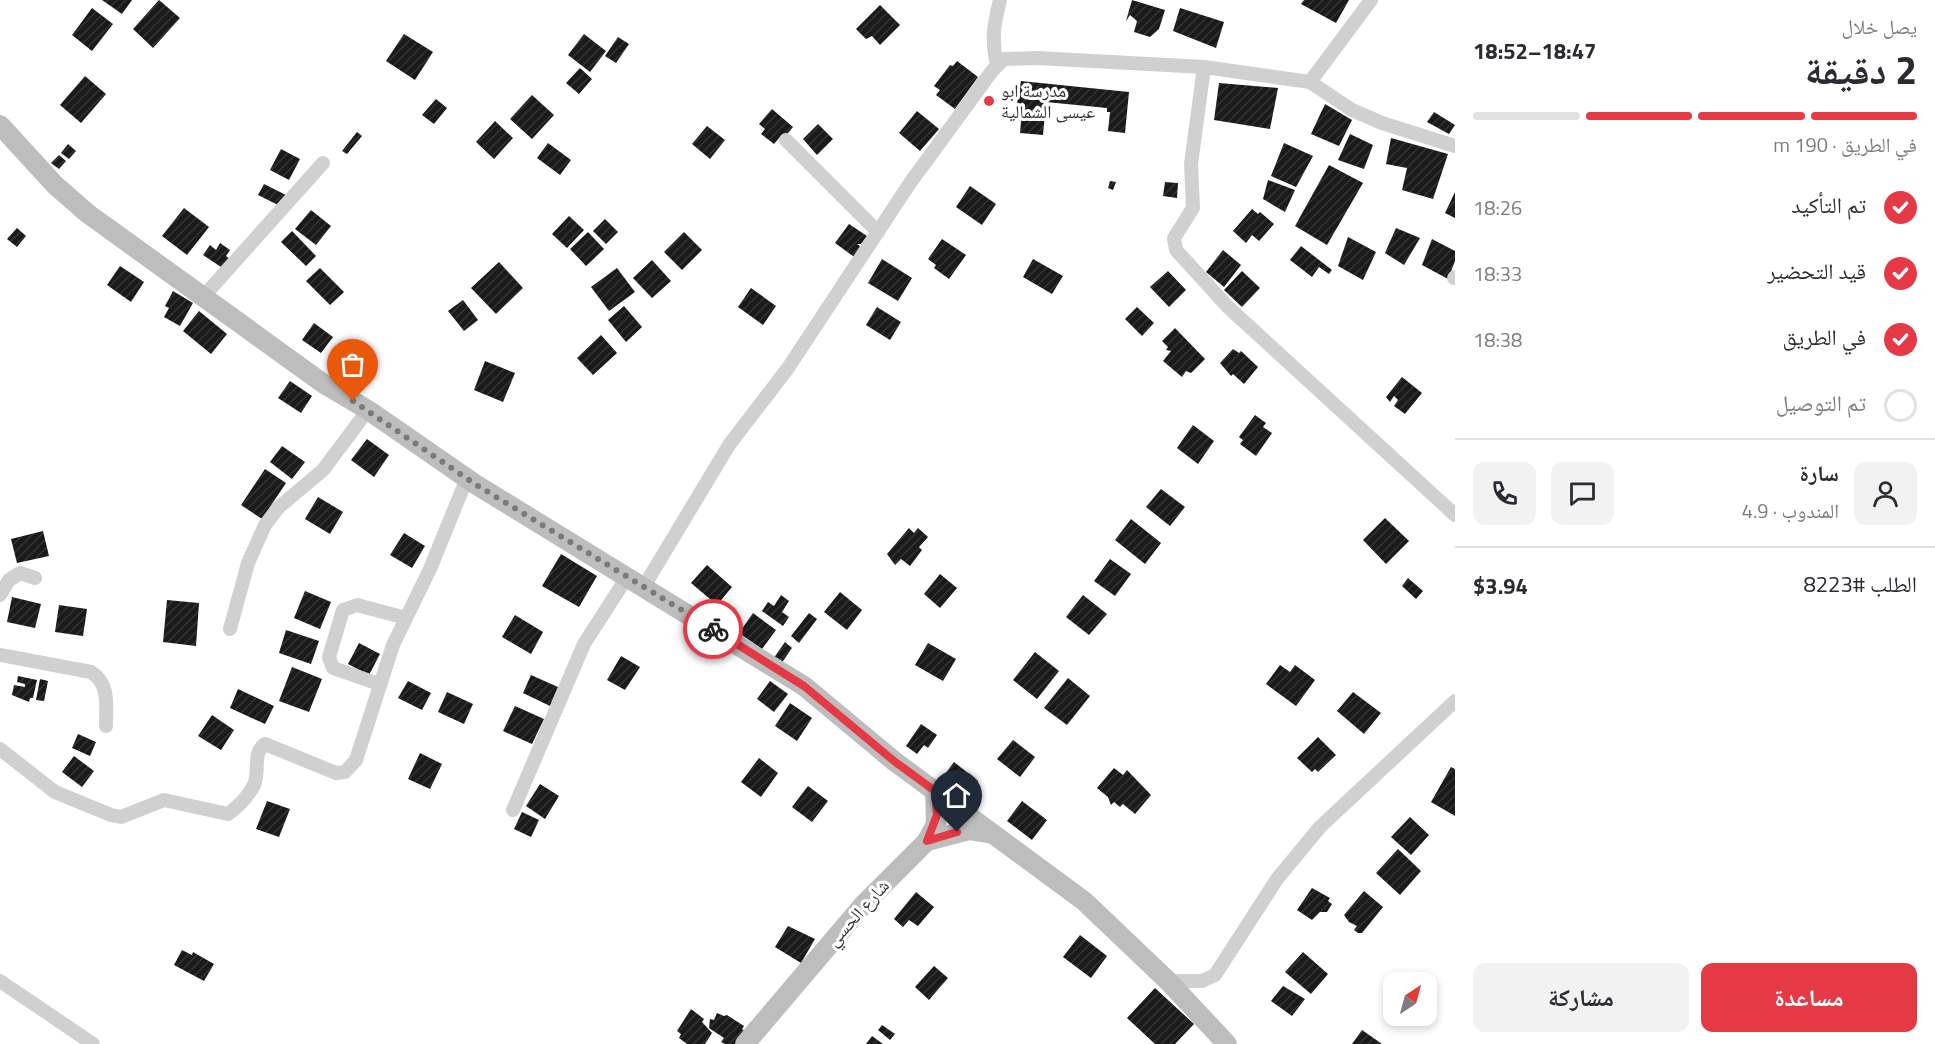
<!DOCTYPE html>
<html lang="ar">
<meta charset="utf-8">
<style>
body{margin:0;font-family:"Titillium Web","Noto Naskh Arabic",sans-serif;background:#f2f2f3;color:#2b2b33;direction:rtl;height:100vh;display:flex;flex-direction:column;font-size:22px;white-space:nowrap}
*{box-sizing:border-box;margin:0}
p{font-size:20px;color:#7c7c81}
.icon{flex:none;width:33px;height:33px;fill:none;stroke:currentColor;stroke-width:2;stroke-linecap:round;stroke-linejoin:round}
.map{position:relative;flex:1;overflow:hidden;direction:ltr}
.drawer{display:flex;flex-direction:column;background:#fff;width:480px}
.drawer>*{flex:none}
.needle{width:39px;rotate:36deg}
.buttons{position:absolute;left:1383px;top:972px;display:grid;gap:12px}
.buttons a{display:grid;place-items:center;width:54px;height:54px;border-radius:12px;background:#fff;box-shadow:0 3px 9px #0003;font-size:30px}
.pin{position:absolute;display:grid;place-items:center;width:51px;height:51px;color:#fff;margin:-62px -26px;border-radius:50% 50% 50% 0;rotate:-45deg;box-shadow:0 0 6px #0007}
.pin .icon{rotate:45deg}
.courier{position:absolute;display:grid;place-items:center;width:60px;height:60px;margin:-30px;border:4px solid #e63946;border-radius:50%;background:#fff;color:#222;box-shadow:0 2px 8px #0007}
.head em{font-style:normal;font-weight:700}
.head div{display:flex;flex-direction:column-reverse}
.head{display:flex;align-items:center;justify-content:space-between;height:102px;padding:0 18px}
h1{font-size:39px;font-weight:700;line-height:45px}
.bar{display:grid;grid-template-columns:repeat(4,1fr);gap:9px 6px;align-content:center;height:72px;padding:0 18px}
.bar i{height:8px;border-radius:4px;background:#e1e1e2}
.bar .on{background:#e63946}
.bar p{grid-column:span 4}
.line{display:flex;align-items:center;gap:15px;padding:0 18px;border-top:2px solid #e1e1e2}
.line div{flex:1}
.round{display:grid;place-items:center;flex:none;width:63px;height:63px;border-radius:12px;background:#f2f2f3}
ol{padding:0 18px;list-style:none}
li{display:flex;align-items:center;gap:18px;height:66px}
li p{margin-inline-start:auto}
li .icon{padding:6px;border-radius:50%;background:#e63946;color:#fff;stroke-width:4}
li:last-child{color:#7c7c81}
li i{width:33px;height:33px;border:3px solid #e1e1e2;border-radius:50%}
.button{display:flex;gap:12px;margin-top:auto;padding:12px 18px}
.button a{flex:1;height:69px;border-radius:12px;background:#e63946;color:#fff;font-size:24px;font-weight:700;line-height:69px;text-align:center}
.button a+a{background:#f2f2f3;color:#2b2b33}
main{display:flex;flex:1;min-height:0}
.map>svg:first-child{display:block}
.building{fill:url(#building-hatch)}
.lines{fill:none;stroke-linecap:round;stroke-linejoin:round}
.street{stroke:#d0d0d0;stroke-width:14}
.secondary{stroke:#bdbdbd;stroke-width:20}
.done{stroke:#7a7a7a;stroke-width:6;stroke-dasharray:0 10.8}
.route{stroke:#e63946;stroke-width:8}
.poi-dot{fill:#e63946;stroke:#fff;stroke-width:2}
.labels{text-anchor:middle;stroke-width:6;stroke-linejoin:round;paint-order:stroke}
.poi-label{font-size:18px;fill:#333;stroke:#fff;text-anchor:start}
.street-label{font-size:18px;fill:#333;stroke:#fff}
</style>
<main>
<section class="drawer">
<div class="head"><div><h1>2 دقيقة</h1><p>يصل خلال</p></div><em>18:47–18:52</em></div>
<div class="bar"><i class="on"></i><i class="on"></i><i class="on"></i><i></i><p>في الطريق · 190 m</p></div>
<ol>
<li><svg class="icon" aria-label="check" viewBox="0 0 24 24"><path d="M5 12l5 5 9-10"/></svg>تم التأكيد<p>18:26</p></li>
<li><svg class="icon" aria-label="check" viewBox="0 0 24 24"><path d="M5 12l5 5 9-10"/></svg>قيد التحضير<p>18:33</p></li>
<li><svg class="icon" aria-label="check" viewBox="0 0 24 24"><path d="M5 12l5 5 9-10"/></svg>في الطريق<p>18:38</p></li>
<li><i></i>تم التوصيل</li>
</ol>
<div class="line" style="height:108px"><a class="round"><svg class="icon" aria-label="person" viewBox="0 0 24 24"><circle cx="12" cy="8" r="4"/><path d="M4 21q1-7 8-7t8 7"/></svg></a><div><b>سارة</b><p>المندوب · 4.9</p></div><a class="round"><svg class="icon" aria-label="chat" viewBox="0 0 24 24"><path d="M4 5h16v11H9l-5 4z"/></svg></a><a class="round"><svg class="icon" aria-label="phone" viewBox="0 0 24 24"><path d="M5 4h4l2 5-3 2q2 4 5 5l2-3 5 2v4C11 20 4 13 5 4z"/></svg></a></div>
<div class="line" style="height:78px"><div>الطلب #8223</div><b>$3.94</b></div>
<div class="button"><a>مساعدة</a><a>مشاركة</a></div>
</section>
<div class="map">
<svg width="1455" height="1044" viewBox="0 0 1455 1044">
<defs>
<pattern id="building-hatch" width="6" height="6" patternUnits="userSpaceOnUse" patternTransform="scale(1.5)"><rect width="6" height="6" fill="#1a1a1a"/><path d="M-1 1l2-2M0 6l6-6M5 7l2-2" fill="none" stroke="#333"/></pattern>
</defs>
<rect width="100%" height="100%" fill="#fff"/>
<g class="building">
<polygon points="102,0 132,0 122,14"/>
<polygon points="159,0 180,18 153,48 133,29"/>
<polygon points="1132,0 1165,10 1159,29 1150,37 1134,32 1137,21 1130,15 1126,21"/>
<polygon points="1304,0 1349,0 1336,23 1301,4"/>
<polygon points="880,5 900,25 880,45 872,36 866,39 856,29"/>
<polygon points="92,8 113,24 92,51 72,35"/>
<polygon points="1180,8 1224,22 1216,48 1173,31"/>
<polygon points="404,34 433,52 415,80 386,61"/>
<polygon points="584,34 606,51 590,72 568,55"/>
<polygon points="618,37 629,44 616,63 605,56"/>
<polygon points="957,61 978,77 955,109 936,95 940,90 934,86 950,65 953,66"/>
<polygon points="580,68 592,79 579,94 566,83"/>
<polygon points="85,76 106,94 81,123 60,105"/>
<polygon points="1021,81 1129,92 1125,133 1108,131 1110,112 1107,112 1107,108 1046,102 1043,135 1020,133 1022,110 1016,109"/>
<polygon points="1219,83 1278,88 1270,129 1214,120"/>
<polygon points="532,95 554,115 532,139 510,119"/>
<polygon points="436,99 447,108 434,124 422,115"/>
<polygon points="1325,104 1352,120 1339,146 1311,134"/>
<polygon points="772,109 793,127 784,138 781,136 774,144 761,134 765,129 759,124"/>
<polygon points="917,111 939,129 920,151 899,133"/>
<polygon points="1434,112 1455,125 1449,134 1427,122"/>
<polygon points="495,121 513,138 494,159 476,142"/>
<polygon points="818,124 833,139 817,155 803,139"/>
<polygon points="707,126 725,140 710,159 692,144"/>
<polygon points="357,132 362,136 347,154 342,151"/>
<polygon points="1350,134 1373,145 1364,169 1338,160"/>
<polygon points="1391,138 1448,154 1433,199 1402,190 1407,168 1386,164"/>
<polygon points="548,143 571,160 560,175 537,158"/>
<polygon points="1284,143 1313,156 1296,187 1271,176"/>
<polygon points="68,144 76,151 69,159 61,153"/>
<polygon points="281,149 300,159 289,180 270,170"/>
<polygon points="59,155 66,161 59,169 51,163"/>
<polygon points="1329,165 1363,183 1327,245 1295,226"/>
<polygon points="1268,180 1295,190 1285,212 1263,199"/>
<polygon points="1110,181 1116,182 1113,190 1108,188"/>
<polygon points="1165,182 1178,183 1177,198 1163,196"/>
<polygon points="264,184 286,195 280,206 258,195"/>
<polygon points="970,186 996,204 982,225 956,207"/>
<polygon points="1455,192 1455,218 1445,213"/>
<polygon points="184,208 209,227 187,255 162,236"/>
<polygon points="1252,209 1258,214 1260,212 1274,224 1259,241 1252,235 1246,243 1233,231"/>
<polygon points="311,210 331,226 316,245 295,229"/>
<polygon points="569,216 584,230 567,248 552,234"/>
<polygon points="605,219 618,232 606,244 593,231"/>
<polygon points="849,224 867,236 861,244 857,244 864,249 857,259 835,243"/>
<polygon points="17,228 26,236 17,247 7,239"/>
<polygon points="1396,228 1420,238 1404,265 1385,253"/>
<polygon points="292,231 316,256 306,266 281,242"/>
<polygon points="588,232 604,249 586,266 570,249"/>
<polygon points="684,232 702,250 682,270 664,252"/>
<polygon points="1348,237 1376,252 1363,280 1338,266"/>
<polygon points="942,239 966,255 949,279 934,268 936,265 928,259"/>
<polygon points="1432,239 1455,251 1455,261 1448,279 1422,265"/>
<polygon points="220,243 230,250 226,256 231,260 224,269 203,255 210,245 216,250"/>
<polygon points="1301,246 1332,270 1329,274 1319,267 1312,277 1290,260"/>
<polygon points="1223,250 1241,265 1224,287 1206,272"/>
<polygon points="882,259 912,278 898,301 868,283"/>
<polygon points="1033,259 1063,276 1052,294 1023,277"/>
<polygon points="652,260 671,281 652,298 633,278"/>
<polygon points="499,262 523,288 496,314 471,288"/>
<polygon points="120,266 144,282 131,302 107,285"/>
<polygon points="320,268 344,292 330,305 306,281"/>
<polygon points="617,268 635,292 609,311 591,287"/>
<polygon points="1168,271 1186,290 1169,307 1150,287"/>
<polygon points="1242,271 1260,288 1242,307 1224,290"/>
<polygon points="751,288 776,306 763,325 738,307"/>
<polygon points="173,291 193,303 180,326 164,317 169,308 165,306"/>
<polygon points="463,300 478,320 464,331 448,311"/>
<polygon points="624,306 642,327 626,342 608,320"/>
<polygon points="877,307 901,322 890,340 866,325"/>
<polygon points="1137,307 1154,323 1142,336 1125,319"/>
<polygon points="199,311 227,334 211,354 183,331"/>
<polygon points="314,323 333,337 321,353 302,340"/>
<polygon points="1175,328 1205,359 1191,373 1186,371 1182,377 1163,361 1171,351 1166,350 1168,347 1162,341"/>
<polygon points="601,335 617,353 593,375 577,358"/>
<polygon points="1233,349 1239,353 1241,351 1258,367 1244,384 1233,374 1231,376 1220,363"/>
<polygon points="485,361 515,373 503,402 474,390"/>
<polygon points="1402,377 1422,393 1405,414 1394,406 1398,400 1394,396 1390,402 1386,397"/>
<polygon points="290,381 312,396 301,413 278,398"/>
<polygon points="1255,415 1266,423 1263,427 1272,433 1256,456 1240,444 1243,440 1239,437"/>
<polygon points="1193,425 1214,441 1198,464 1177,448"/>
<polygon points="367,439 389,455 374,477 351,460"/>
<polygon points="282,446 305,462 292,479 270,462"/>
<polygon points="265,469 286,483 262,519 241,505"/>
<polygon points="1161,489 1185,507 1170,526 1146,507"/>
<polygon points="318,497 343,512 330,534 305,519"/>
<polygon points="1385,518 1409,541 1386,564 1363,540"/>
<polygon points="1131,519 1161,543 1145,564 1115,540"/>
<polygon points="909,528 914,533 918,528 928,537 919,547 922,550 910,566 901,559 895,565 887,554"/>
<polygon points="43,531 49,556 17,563 11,539"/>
<polygon points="404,533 425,546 412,568 390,555"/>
<polygon points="561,554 597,576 579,607 542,586"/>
<polygon points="1110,559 1131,574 1115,596 1094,581"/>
<polygon points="707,565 732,587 717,605 691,583"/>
<polygon points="940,574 957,588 940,608 924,594"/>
<polygon points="1408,578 1423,591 1416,599 1402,586"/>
<polygon points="305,591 331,602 320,629 294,618"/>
<polygon points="840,592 862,610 847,630 824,612"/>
<polygon points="781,595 789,601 782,612 789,617 783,626 762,611 768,602 774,606"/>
<polygon points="1083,595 1107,614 1089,635 1066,617"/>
<polygon points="12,597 41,604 35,628 7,622"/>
<polygon points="167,600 199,603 196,646 163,642"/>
<polygon points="59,605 87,609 83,636 55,632"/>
<polygon points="721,612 736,623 729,633 714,622"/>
<polygon points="753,613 776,630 762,649 739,633"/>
<polygon points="809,613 817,619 799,643 791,636"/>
<polygon points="515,615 543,632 531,654 502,637"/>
<polygon points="286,630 319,641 311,664 279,653"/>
<polygon points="785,642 792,648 781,664 773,659"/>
<polygon points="359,643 380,654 369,675 348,664"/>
<polygon points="928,643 956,659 943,681 915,665"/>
<polygon points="1035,652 1059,671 1037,699 1013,680"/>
<polygon points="621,656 640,667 625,690 607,680"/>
<polygon points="1280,665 1290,672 1295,665 1315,680 1296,706 1266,684"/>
<polygon points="292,667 322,679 309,712 279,701"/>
<polygon points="531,675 558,687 550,706 523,693"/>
<polygon points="18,676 37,680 33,698 30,698 29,702 12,695 14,685 25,687 25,684 17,682"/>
<polygon points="1068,678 1090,696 1067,725 1044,708"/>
<polygon points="40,679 48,681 44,701 36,700"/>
<polygon points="408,681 431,693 422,710 398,698"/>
<polygon points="770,681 788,694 774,712 757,699"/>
<polygon points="238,689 274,706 265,724 230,708"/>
<polygon points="447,692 473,704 464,724 438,712"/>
<polygon points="1353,692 1381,713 1364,734 1337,711"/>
<polygon points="790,703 812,718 797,741 775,726"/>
<polygon points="515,706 544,719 532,744 503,731"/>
<polygon points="212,715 234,730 221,750 198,736"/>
<polygon points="921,724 937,735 928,748 924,745 917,754 906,746"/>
<polygon points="78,734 96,742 90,756 72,748"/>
<polygon points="1318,737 1336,755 1318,772 1315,769 1312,772 1297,758"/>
<polygon points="1013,740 1035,757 1020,777 997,759"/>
<polygon points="420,753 442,764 430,789 408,779"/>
<polygon points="74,756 94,771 82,787 62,772"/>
<polygon points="759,758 778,773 761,797 741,782"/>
<polygon points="954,762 978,781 964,800 940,781"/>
<polygon points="1451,767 1455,769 1455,816 1431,802"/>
<polygon points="1114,768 1123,775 1127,770 1151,795 1135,814 1123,804 1120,807 1114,802 1111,805 1108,797 1097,788"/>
<polygon points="540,784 559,796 545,819 526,806"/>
<polygon points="808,786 828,801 812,822 792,807"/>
<polygon points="267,801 290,809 279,837 256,829"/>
<polygon points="1022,801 1047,820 1032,840 1007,821"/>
<polygon points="522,812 539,820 531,837 514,829"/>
<polygon points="1410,817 1429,835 1411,855 1391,837"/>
<polygon points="1398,849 1421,871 1400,895 1376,873"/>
<polygon points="1312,888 1330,898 1328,901 1332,904 1327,912 1320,912 1312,920 1297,910"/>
<polygon points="1364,891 1383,907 1362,933 1358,933 1354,930 1357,926 1349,922 1344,915"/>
<polygon points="916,892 934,907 918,926 909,920 903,927 894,919"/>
<polygon points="788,926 815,939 801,963 775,947"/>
<polygon points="1080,935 1107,956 1091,978 1063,957"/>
<polygon points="182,950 192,955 193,952 214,964 204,981 174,965"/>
<polygon points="1303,952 1328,974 1311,994 1285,972"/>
<polygon points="934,966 948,978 929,1000 915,987"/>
<polygon points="1283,986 1305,999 1292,1016 1271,1001"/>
<polygon points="1155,988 1194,1024 1175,1044 1155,1044 1127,1018"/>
<polygon points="691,1009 704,1019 702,1022 712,1033 705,1044 687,1044 679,1038 681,1034 677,1031"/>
<polygon points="717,1013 724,1016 727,1015 744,1026 742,1029 749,1034 743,1044 725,1044 721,1042 724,1038 709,1028 710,1019 714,1020"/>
<polygon points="882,1025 895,1034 890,1040 878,1030"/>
<polygon points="1362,1030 1382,1044 1352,1044"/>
<polygon points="872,1036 883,1044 866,1044"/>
</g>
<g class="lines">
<g class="street">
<path d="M997,64c-6,-24 -3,-40 3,-64"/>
<polyline points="1204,67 1191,164 1193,208 1174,238 1176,250 1228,307 1455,515"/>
<polyline points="1310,82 1371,0"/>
<polyline points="786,140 878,232"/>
<polyline points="1454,278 1455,277"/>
<polyline points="203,297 323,163"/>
<polyline points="643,588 729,445 788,368 910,183 992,71 1004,59 1037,58 1204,67 1310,82 1352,110 1382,123 1455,146"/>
<polyline points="0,595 9,580 20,573 35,578"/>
<polyline points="230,629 248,563 265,525 279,507 323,470 368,410"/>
<path d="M0,655l91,17c19,12 15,33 15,54"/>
<polyline points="379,684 333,668 329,657 343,610 357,605 406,618"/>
<path d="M0,749l55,43 56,23 10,2 43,-17 64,14c11,-8 20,-17 26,-29 6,-14 -2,-32 11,-41l71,29 9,-1 11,-12 37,-115 37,-76 37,-91"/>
<polyline points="513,810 584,644 627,577"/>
<polyline points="0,981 93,1044"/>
<polyline points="1168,981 1202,981 1215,975 1277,879 1320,827 1455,701"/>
</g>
<g class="secondary">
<polyline points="0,125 55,185 87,213 324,384 368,410 475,484 804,686 894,761 1084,901 1168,981 1227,1044"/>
<polyline points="927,841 936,824 935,791"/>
<polyline points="745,1044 864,904 927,841 969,830 993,834"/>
</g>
</g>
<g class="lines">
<polyline class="done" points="353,401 475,484 713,629"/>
<polyline class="route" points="713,629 804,686 894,761 935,791 937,815 927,841 957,832"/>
</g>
<circle class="poi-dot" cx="989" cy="101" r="6"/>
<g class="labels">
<g class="poi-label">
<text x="1001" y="97">مدرسة ابو<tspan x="1001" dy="21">عيسى الشمالية</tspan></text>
</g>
<g class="street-label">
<text transform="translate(858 913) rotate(-48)" y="6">شارع الحسي</text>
</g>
</g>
</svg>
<div class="buttons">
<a><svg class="needle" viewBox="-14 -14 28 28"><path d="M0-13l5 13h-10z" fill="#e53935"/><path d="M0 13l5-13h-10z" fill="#7c7c81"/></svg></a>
</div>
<div class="pin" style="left:353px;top:401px;background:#ea580c"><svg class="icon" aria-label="bag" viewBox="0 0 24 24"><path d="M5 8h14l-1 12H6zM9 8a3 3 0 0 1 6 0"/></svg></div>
<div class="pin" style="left:957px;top:832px;background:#1f2937"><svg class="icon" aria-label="home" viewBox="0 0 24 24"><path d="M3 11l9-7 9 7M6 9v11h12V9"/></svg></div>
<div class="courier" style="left:713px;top:629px"><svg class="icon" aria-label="bike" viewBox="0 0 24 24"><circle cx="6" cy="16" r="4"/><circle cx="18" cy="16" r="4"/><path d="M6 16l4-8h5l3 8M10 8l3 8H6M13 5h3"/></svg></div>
</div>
</main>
